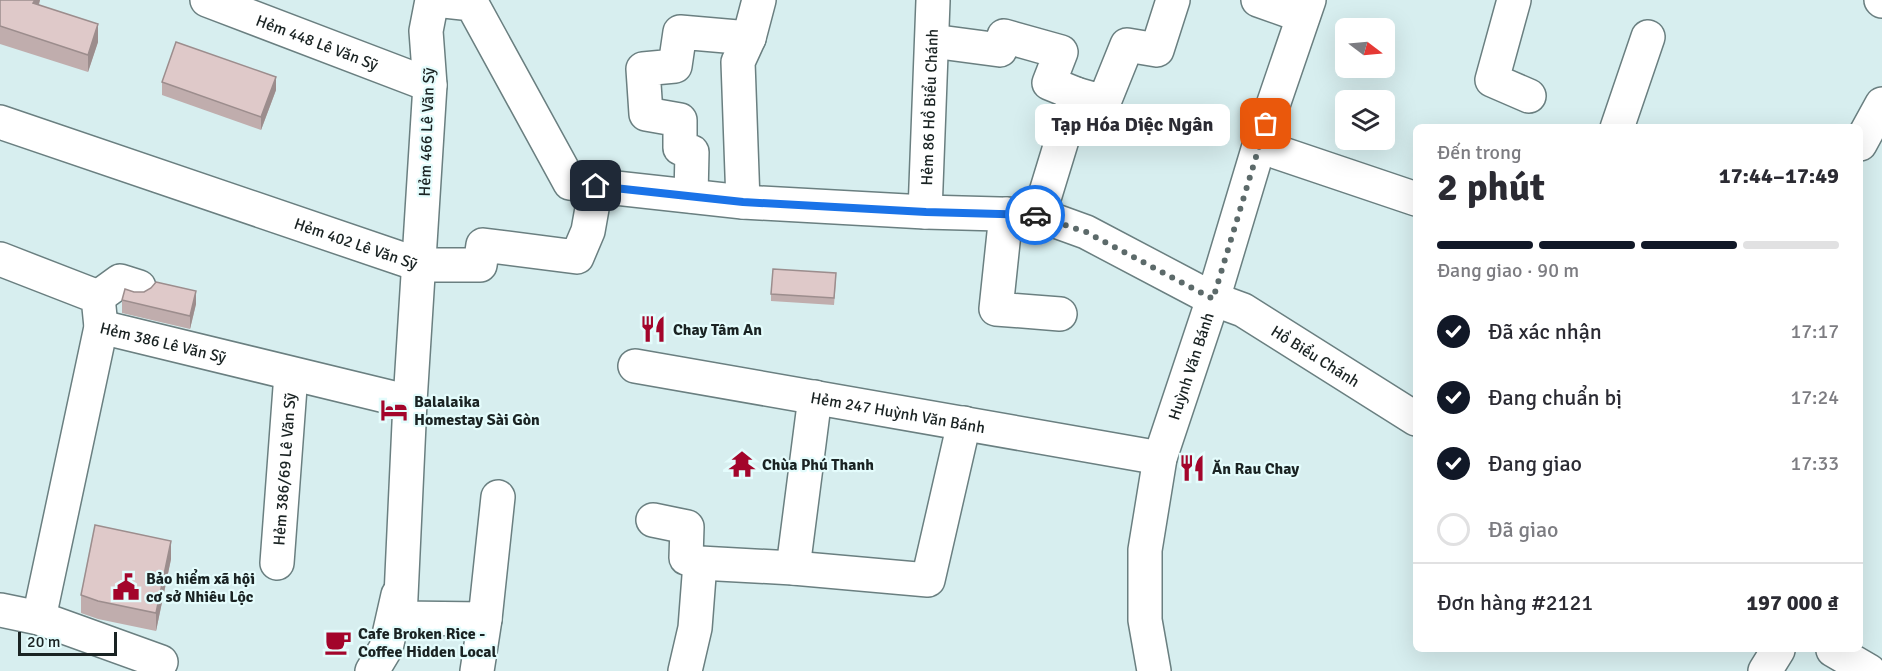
<!DOCTYPE html>
<html lang="vi">
<meta charset="utf-8">
<style>
body{margin:0;font-family:Signika,sans-serif;background:#f2f2f3;color:#2b2b33;height:100vh;display:flex;flex-direction:column;font-size:22px;white-space:nowrap}
*{box-sizing:border-box;margin:0}
p{font-size:20px;color:#7c7c81}
.icon{flex:none;width:33px;height:33px;fill:none;stroke:currentColor;stroke-width:2;stroke-linecap:round;stroke-linejoin:round}
.map{position:relative;flex:1;overflow:hidden}
.drawer{position:absolute;left:1413px;top:124px;width:450px;height:528px;display:flex;flex-direction:column;background:#fff;border-radius:9px;box-shadow:0 6px 24px #0002}
.drawer>*{flex:none}
.needle{width:39px;rotate:106deg}
.fabs{position:absolute;left:1335px;top:18px;display:grid;gap:12px}
.fabs a{display:grid;place-items:center;width:60px;height:60px;border-radius:9px;background:#fff;box-shadow:0 6px 24px #0002;font-size:30px}
.scale{position:absolute;left:18px;bottom:15px;width:99px;box-sizing:border-box;padding-left:6px;border:3px solid #1a2323;border-top:0;font-size:16px;line-height:21px;white-space:nowrap;color:#1a2323;-webkit-text-stroke:4px #e4fcfc;paint-order:stroke}
.pin{position:absolute;display:grid;place-items:center;width:51px;height:51px;color:#fff;margin:-26px;border-radius:12px;box-shadow:0 3px 9px #0006}
.courier{position:absolute;display:grid;place-items:center;width:60px;height:60px;margin:-30px;border:4px solid #1a73e8;border-radius:50%;background:#fff;color:#222;box-shadow:0 2px 8px #0007}
.bubble{position:absolute;height:42px;border-radius:9px;background:#fff;box-shadow:0 6px 24px #0002;font-size:20px;font-weight:700;line-height:42px;text-align:center}
.summary em{font-style:normal;font-weight:700}
.summary div{display:flex;flex-direction:column-reverse}
.summary{display:flex;align-items:center;justify-content:space-between;height:102px;padding:0 24px}
h1{font-size:39px;font-weight:700;line-height:45px}
.bar{display:grid;grid-template-columns:repeat(4,1fr);gap:9px 6px;align-content:center;height:72px;padding:0 24px}
.bar i{height:8px;border-radius:4px;background:#e1e1e2}
.bar .on{background:#111827}
.bar p{grid-column:span 4}
.line{display:flex;align-items:center;gap:15px;padding:0 24px;border-top:2px solid #e1e1e2}
.line div{flex:1}
ol{padding:0 24px;list-style:none}
li{display:flex;align-items:center;gap:18px;height:66px}
li p{margin-inline-start:auto}
li .icon{padding:6px;border-radius:50%;background:#111827;color:#fff;stroke-width:4}
li:last-child{color:#7c7c81}
li i{width:33px;height:33px;border:3px solid #e1e1e2;border-radius:50%}
.map>svg:first-child{display:block}
.lines{fill:none;stroke-linecap:round;stroke-linejoin:round}
.minor-casing{stroke:#6a7f80;stroke-width:36}
.minor{stroke:#fff;stroke-width:33}
.wall{fill:#c0adad}
.shaded-wall{fill:#9c8d8d}
.building{fill:#dfc9c9;stroke:#9c8d8d;stroke-width:1.5}
.done{stroke:#5c6a6a;stroke-width:6;stroke-dasharray:0 10.8}
.route{stroke:#1a73e8;stroke-width:8}
.labels{text-anchor:middle;stroke-width:4.5;stroke-linejoin:round;paint-order:stroke}
.street-label{font-size:16px;fill:#1a2323;stroke:#e4fcfc}
.poi-label{font-size:16px;font-weight:bold;fill:#1a2323;stroke:#e4fcfc;text-anchor:start}
</style>
<div class="map">
<svg width="1882" height="671" viewBox="0 0 1882 671">
<rect width="100%" height="100%" fill="#d7eeef"/>
<g class="lines">
<defs>
<g id="minor">
<path id="s1" d="M207,0l223,85"/>
<polyline points="432,0 426,31 430,85 410,402 400,618 485,619 498,497"/>
<path id="s2" d="M435,0l37,4 98,179 173,19 182,10 114,3 47,17 127,67 30,11 173,109"/>
<polyline points="1258,0 1303,16"/>
<polyline points="1514,0 1492,80 1529,96"/>
<polyline points="1881,0 1882,1"/>
<polyline points="932,41 1000,50 1004,36 1061,52 1049,83 1076,94 1104,102 1127,45 1157,50 1173,0"/>
<path id="s3" d="M0,122l420,143h60l3,-20 94,12 11,-26 8,-45"/>
<polyline points="1617,128 1648,37"/>
<polyline points="1860,144 1882,104"/>
<polyline points="1259,146 1416,199"/>
<polyline points="691,196 692,152 680,148 680,120 646,114 643,69 675,66 680,32 749,38"/>
<polyline points="743,202 738,62 749,38 759,0"/>
<path id="s4" d="M925,212l8,-211"/>
<polyline points="1006,214 996,309 1060,314"/>
<polyline points="1039,215 1076,94"/>
<polyline points="0,259 98,297 101,327 39,618"/>
<polyline points="98,297 120,281 139,287"/>
<path id="s5" d="M101,327l309,75"/>
<path id="s6" d="M635,366l525,92"/>
<polyline points="653,520 687,527 686,558 700,563 793,568 928,580 964,423"/>
<path id="s7" d="M277,563l14,-189"/>
<polyline points="793,568 815,397"/>
<polyline points="0,610 39,618 161,662"/>
<polyline points="1833,650 1869,671"/>
<polyline points="372,671 386,648 398,595"/>
<polyline points="477,671 485,619"/>
<polyline points="685,671 695,628 700,563"/>
<path id="s8" d="M1154,671l-9,-51v-70l15,-92 53,-159 46,-153 50,-146"/>
<polyline points="1765,671 1778,650"/>
</g>
</defs>
<use href="#minor" class="minor-casing"/>
<use href="#minor" class="minor"/>
</g>
<g class="wall">
<polygon points="0,0 40,0 39,5 98,42 88,72 0,44"/>
<polygon points="162,82 276,90 261,130 162,95"/>
<polygon points="836,280 834,305 771,301 771,294"/>
<polygon points="122,300 196,304 190,329 122,313"/>
<polygon points="171,559 156,631 98,619 81,613 81,595"/>
</g>
<g class="shaded-wall">
<polygon points="35,0 40,0 33,21 33,3"/>
<polygon points="98,24 98,42 88,72 88,55"/>
<polygon points="276,77 276,90 261,130 261,117"/>
<polygon points="196,291 196,304 190,329 190,316"/>
<polygon points="171,541 171,559 156,631 156,613"/>
</g>
<g class="building">
<polygon points="0,0 35,0 33,3 98,24 88,55 0,26"/>
<polygon points="176,42 276,77 261,117 162,82"/>
<polygon points="773,269 836,273 834,298 771,294"/>
<polygon points="156,282 196,291 190,316 122,300 125,289 134,292 144,292 151,288"/>
<polygon points="95,525 171,541 156,613 98,601 81,595"/>
</g>
<g class="lines">
<polyline class="done" points="1035,215 1086,232 1213,299 1266,124"/>
<polyline class="route" points="596,186 743,202 926,212 1035,215"/>
</g>
<defs>
<symbol id="restaurant-bare" viewBox="-9 -9 18 18"><path d="M-5-6h1v4h1v-4h1v4h1v-4h1v5L-1.5 .5V6h-2V.5L-5-1ZM5-6V6H3V1.5H1.5Q1.5-4 5-6Z" fill="#a3052b" stroke="#e4fcfc" stroke-width="2.5" paint-order="stroke"/></symbol>
<symbol id="hotel-bare" viewBox="-9 -9 18 18"><path d="M-6-4.5h1.5V1H6V5H4.5V3h-9V5H-6ZM-4 0a1.8 1.8 0 1 1 3.6 0ZM.5 0V-2.5h3Q6-2.5 6 0Z" fill="#a3052b" stroke="#e4fcfc" stroke-width="2.5" paint-order="stroke"/></symbol>
<symbol id="temple-bare" viewBox="-9 -9 18 18"><path d="M0-6L5-2H3V0L6.5 2.5H4V6H1.5V3h-3V6H-4V2.5H-6.5L-3 0V-2H-5Z" fill="#a3052b" stroke="#e4fcfc" stroke-width="2.5" paint-order="stroke"/></symbol>
<symbol id="civic-bare" viewBox="-9 -9 18 18"><path d="M-.6-6.5H3V-4.5H.6V-3L4-1V1h2V6H-6V1h2V-1L-.6-3ZM-1.2 2.5V6h2.4V2.5Z" fill="#a3052b" stroke="#e4fcfc" stroke-width="2.5" paint-order="stroke"/></symbol>
<symbol id="cafe-bare" viewBox="-9 -9 18 18"><path d="M-5.5-4.5H6V0H3Q3 3.5 0 3.5H-2.5Q-5.5 3.5-5.5 0ZM3-3.2v2h1.7v-2ZM-6 4.5H4V6H-6Z" fill="#a3052b" stroke="#e4fcfc" stroke-width="2.5" paint-order="stroke"/></symbol>
</defs>
<g fill-rule="evenodd">
<use href="#restaurant-bare" x="634" y="310" width="38" height="38"/>
<use href="#hotel-bare" x="375" y="391" width="38" height="38"/>
<use href="#temple-bare" x="723" y="445" width="38" height="38"/>
<use href="#restaurant-bare" x="1173" y="449" width="38" height="38"/>
<use href="#civic-bare" x="107" y="568" width="38" height="38"/>
<use href="#cafe-bare" x="319" y="623" width="38" height="38"/>
</g>
<g class="labels">
<g class="street-label">
<text dy="6" stroke="none"><textPath href="#s1" startOffset="118">Hẻm 448 Lê Văn Sỹ</textPath></text>
<text dy="6" stroke="none"><textPath href="#s4" startOffset="105">Hẻm 86 Hồ Biểu Chánh</textPath></text>
<text transform="translate(426 132) rotate(-88)" y="6">Hẻm 466 Lê Văn Sỹ</text>
<text dy="6" stroke="none"><textPath href="#s3" startOffset="376">Hẻm 402 Lê Văn Sỹ</textPath></text>
<text dy="6" stroke="none"><textPath href="#s5" startOffset="64">Hẻm 386 Lê Văn Sỹ</textPath></text>
<text dy="6" stroke="none"><textPath href="#s2" startOffset="1023">Hồ Biểu Chánh</textPath></text>
<text dy="6" stroke="none"><textPath href="#s8" startOffset="312">Huỳnh Văn Bánh</textPath></text>
<text dy="6" stroke="none"><textPath href="#s6" startOffset="267">Hẻm 247 Huỳnh Văn Bánh</textPath></text>
<text dy="6" stroke="none"><textPath href="#s7" startOffset="94">Hẻm 386/69 Lê Văn Sỹ</textPath></text>
</g>
<g class="poi-label">
<text x="673" y="335">Chay Tâm An</text>
<text x="414" y="407">Balalaika<tspan x="414" dy="18">Homestay Sài Gòn</tspan></text>
<text x="762" y="470">Chùa Phú Thanh</text>
<text x="1212" y="474">Ăn Rau Chay</text>
<text x="146" y="584">Bảo hiểm xã hội<tspan x="146" dy="18">cơ sở Nhiêu Lộc</tspan></text>
<text x="358" y="639">Cafe Broken Rice -<tspan x="358" dy="18">Coffee Hidden Local</tspan></text>
</g>
</g>
</svg>
<div class="fabs">
<a><svg class="needle" viewBox="-14 -14 28 28"><path d="M0-13l5 13h-10z" fill="#e53935"/><path d="M0 13l5-13h-10z" fill="#7c7c81"/></svg></a>
<a><svg class="icon" aria-label="layers" viewBox="0 0 24 24"><path d="M12 4l9 5-9 5-9-5zM3 14l9 5 9-5"/></svg></a>
</div>
<div class="scale">20 m</div>
<div class="pin" style="left:1266px;top:124px;background:#ea580c"><svg class="icon" aria-label="bag" viewBox="0 0 24 24"><path d="M5 8h14l-1 12H6zM9 8a3 3 0 0 1 6 0"/></svg></div>
<div class="pin" style="left:596px;top:186px;background:#1f2937"><svg class="icon" aria-label="home" viewBox="0 0 24 24"><path d="M3 11l9-7 9 7M6 9v11h12V9"/></svg></div>
<div class="courier" style="left:1035px;top:215px"><svg class="icon" aria-label="car" viewBox="0 0 24 24"><path d="M5 17H2v-5l4-1 3-4h7l3 4 3 1v5h-3M9 17h6M6 11h13"/><circle cx="7" cy="17" r="2"/><circle cx="17" cy="17" r="2"/></svg></div>
<div class="bubble" style="left:1035px;top:104px;width:195px">Tạp Hóa Diệc Ngân</div>
<section class="drawer">
<div class="summary"><div><h1>2 phút</h1><p>Đến trong</p></div><em>17:44–17:49</em></div>
<div class="bar"><i class="on"></i><i class="on"></i><i class="on"></i><i></i><p>Đang giao · 90 m</p></div>
<ol>
<li><svg class="icon" aria-label="check" viewBox="0 0 24 24"><path d="M5 12l5 5 9-10"/></svg>Đã xác nhận<p>17:17</p></li>
<li><svg class="icon" aria-label="check" viewBox="0 0 24 24"><path d="M5 12l5 5 9-10"/></svg>Đang chuẩn bị<p>17:24</p></li>
<li><svg class="icon" aria-label="check" viewBox="0 0 24 24"><path d="M5 12l5 5 9-10"/></svg>Đang giao<p>17:33</p></li>
<li><i></i>Đã giao</li>
</ol>
<div class="line" style="height:78px"><div>Đơn hàng #2121</div><b>197 000 ₫</b></div>
</section>
</div>
